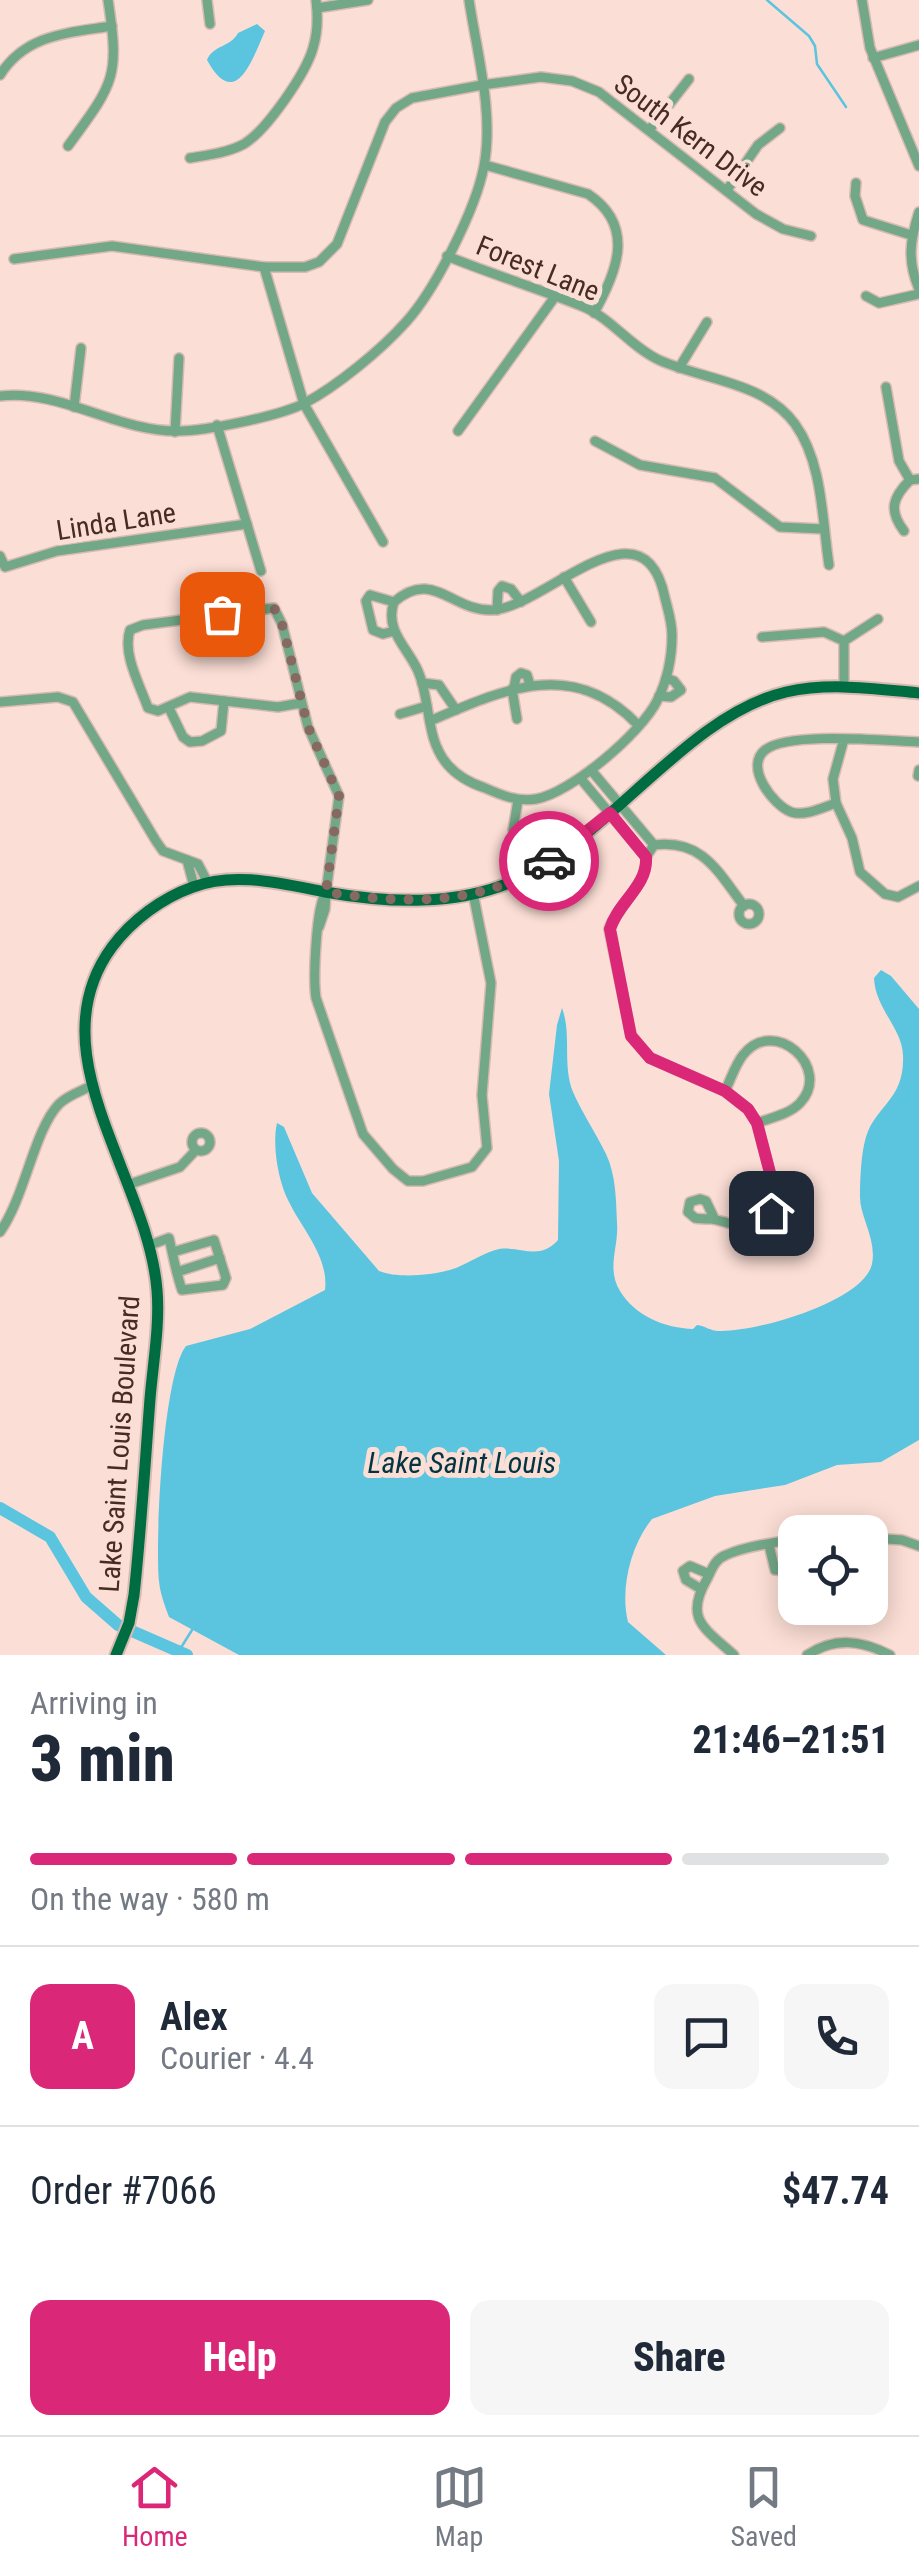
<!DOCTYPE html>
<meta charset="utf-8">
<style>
body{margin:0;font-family:"Roboto Condensed",sans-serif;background:#f6f6f7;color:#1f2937;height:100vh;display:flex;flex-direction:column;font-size:38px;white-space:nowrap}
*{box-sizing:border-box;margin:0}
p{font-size:32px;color:#747a83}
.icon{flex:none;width:55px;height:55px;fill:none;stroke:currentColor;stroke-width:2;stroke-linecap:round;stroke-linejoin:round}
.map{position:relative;height:1655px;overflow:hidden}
.drawer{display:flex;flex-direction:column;background:#fff;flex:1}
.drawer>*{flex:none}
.tools{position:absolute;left:778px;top:1515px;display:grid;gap:20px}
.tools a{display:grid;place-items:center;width:110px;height:110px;border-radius:20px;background:#fff;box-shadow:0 5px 25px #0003;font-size:50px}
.pin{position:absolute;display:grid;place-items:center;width:85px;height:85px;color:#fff;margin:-42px;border-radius:20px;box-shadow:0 5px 15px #0006}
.courier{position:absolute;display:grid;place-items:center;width:100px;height:100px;margin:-50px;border:8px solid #db2777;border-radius:50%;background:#fff;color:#222;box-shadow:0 2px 12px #0007}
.summary em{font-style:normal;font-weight:800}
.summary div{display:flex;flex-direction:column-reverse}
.summary{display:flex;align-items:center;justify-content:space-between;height:170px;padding:0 30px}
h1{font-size:65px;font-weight:800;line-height:75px}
.bar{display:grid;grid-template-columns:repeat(4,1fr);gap:15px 10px;align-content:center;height:120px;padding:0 30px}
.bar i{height:12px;border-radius:8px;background:#e0e1e3}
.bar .selected{background:#db2777}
.bar p{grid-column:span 4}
.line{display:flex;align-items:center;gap:25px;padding:0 30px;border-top:2px solid #e0e1e3}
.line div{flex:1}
.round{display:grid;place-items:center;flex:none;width:105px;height:105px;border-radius:20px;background:#f6f6f7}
.action{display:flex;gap:20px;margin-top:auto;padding:20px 30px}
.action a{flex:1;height:115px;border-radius:20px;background:#db2777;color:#fff;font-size:40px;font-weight:800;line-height:115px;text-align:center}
.action a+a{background:#f6f6f7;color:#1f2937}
.dock{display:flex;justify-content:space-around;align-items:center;height:140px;border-top:2px solid #e0e1e3;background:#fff;font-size:28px;color:#747a83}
.dock a{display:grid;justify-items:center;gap:5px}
.dock .selected{color:#db2777}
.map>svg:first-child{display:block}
.water{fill:#5bc4df}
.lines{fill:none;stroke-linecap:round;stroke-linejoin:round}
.stream{stroke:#5bc4df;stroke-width:2.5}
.river{stroke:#5bc4df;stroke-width:12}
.minor-casing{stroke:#d7bab2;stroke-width:12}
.major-casing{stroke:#d7bab2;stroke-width:15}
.minor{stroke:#72a787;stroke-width:9}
.major{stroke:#006c41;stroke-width:11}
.done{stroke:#866a62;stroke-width:10;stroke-dasharray:0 18}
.route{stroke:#db2777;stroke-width:12}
.labels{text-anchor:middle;stroke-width:10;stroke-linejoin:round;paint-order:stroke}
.street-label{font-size:28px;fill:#472c24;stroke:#fbded5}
.water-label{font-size:30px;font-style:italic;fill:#023541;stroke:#fbded5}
</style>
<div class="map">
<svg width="919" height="1655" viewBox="0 0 919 1655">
<rect width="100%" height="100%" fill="#fbded5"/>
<g class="water">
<path d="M257,24l8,7c-12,26 -29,82 -58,29 6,-15 24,-13 31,-27z"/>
<path d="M881,970l10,6 28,33v431l-38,22 -44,3 -52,20 -70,11 -63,23c-22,27 -32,71 -24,103l38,33h-427l-70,-38c-4,-11 -9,-24 -10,-36 -4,-42 4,-206 27,-235l64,-17 75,-39c4,-33 -23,-61 -36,-88 -11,-21 -17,-57 -12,-79l7,4 28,66 67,78c20,8 57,4 77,-3 13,-5 29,-16 43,-19 22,-3 41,12 59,-9l1,-79 -10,-67 8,-69 5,-17c10,27 0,56 11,84 9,21 23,41 33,62 10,21 10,46 11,69 2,24 -11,45 3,68 15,25 45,37 73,38l4,-4c8,1 14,6 21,6 35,2 146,-29 154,-67 5,-24 -12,-47 -12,-67 0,-17 1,-44 6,-60 10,-32 39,-37 37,-82 -1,-27 -28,-47 -29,-77z"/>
</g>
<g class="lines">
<g class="stream">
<polyline points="767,0 809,36 815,46 817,64 846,107"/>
<polyline points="175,1650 182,1646 192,1630"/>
</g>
<polyline class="river" points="0,1508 50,1537 86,1597 118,1625 187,1655"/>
<defs>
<g id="minor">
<polyline points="207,0 210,24"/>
<polyline points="862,0 870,48 919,166"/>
<polyline points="317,8 368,0"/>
<polyline points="873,58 919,45"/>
<path d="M0,75c26,-41 68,-42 112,-49"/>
<polyline points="650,129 689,79"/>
<path d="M68,146c46,-63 52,-68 40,-146"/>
<path d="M190,158c18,-3 37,-5 54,-14 23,-14 62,-71 69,-96 5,-16 5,-32 3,-48"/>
<path d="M485,165l103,29c48,32 29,78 6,119"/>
<polyline points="856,183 855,196 863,220 911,235"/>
<polyline points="727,190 758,145 780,128"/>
<path d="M919,212c-9,28 -12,49 0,77"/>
<path d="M447,256c44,18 93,33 137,51 28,12 47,40 75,53 45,20 106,22 136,64 28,39 27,96 34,141"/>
<polyline points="14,259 112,246 264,267 305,267 319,262 337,244 385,122 396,108 412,98 482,85 541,77 572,81 599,92 756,214 783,229 811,236"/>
<polyline points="264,267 304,404 383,542"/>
<polyline points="866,296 879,303 919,294"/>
<polyline points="679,368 707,322"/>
<polyline points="886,387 899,461 910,480"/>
<path d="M0,396c61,-7 117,36 178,35 28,0 102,-15 127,-28 32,-17 76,-53 101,-81 29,-32 70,-113 78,-156 10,-53 -7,-113 -15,-166"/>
<polyline points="74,407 81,348"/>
<polyline points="217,425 261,571"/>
<polyline points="458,431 554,298"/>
<polyline points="175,432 179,358"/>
<polyline points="595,441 640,465 715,478 780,527 823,529"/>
<path d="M904,531c-16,-21 -11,-34 6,-51l9,-1"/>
<polyline points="0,556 5,567 57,551 247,524"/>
<polyline points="564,577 591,622"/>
<polyline points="497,610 498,591 502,586 511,589 521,602"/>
<path d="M394,631l-11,3 -10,-4 -7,-29 4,-6 24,7c38,-34 58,9 97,8 52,0 152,-118 174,-12 3,12 7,24 7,37 0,22 -5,46 -15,66 -16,32 -86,92 -121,98 -19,3 -35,-4 -51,-11 -15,-5 -28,-12 -38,-24 -22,-26 -16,-64 -29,-93 -10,-23 -34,-41 -24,-69"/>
<polyline points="762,637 824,632 844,641"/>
<polyline points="844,641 878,619"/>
<polyline points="422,683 439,685 456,710"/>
<polyline points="844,686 844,641"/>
<polyline points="514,688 516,677 521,673 527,675 530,685"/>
<polyline points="512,689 517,719"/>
<polyline points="659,696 671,697 681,690 674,681 666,678"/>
<polyline points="0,702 58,697 73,702 156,841 163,851 198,864 208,883"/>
<path d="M301,703l-23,4 -88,-10 -32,14 -10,-3c-8,-23 -26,-54 -18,-78l13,-5 131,-17 8,16 26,103 31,69 -13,96 -1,17 -6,18"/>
<polyline points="169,708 183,737 190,742 202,741 221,731 224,701"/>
<polyline points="400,714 427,706"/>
<path d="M430,721c74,-32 143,-64 208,4"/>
<path d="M844,739l-11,40 3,24c-12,4 -32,14 -45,9 -18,-7 -47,-45 -26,-62 24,-19 121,-9 154,-8"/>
<polyline points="591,770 654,845"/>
<polyline points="918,776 919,770"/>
<path d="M581,779l65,78c2,29 -28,46 -37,72l22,106 19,23 75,33 23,18 9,14 17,66 -3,24c-22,26 -35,9 -60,6 -5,0 -11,0 -16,-1l-7,-6 2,-10 10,-3 6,2 8,17"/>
<polyline points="836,803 852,838 860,872 885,894 898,897 919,886"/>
<polyline points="513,830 518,800"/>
<path d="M646,857l8,-12c49,-6 64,27 90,61"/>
<polyline points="187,860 194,886"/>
<path d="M326,892c-10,14 -13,87 -10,106l47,136 30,35 15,12h15l49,-14 15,-19 -5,-53 9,-112 -18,-90"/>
<circle cx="749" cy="914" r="10"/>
<path d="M725,1091c6,-12 10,-26 18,-36 31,-40 90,13 57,48 -10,11 -30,15 -43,20"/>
<circle cx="201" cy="1142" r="9"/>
<polyline points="130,1184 180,1167 196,1150"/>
<path d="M0,1232c25,-35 34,-102 59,-128 9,-9 23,-13 34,-19"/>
<path d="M150,1245l19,-7c4,17 7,35 13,52l41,-5 3,-7 -12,-38 -41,12"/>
<polyline points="177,1272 220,1258"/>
<polyline points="870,1538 902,1540 919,1546"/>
<polyline points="769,1545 775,1570 788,1571 790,1566 786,1541"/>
<polyline points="701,1589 686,1580 683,1571 690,1566 709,1574"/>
<path d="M734,1655c-30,-27 -50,-36 -27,-76 5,-10 8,-20 19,-24 20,-9 47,-12 69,-16"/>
<path d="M807,1655c28,-18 54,-15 83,0"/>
</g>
<path id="major" d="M116,1655l13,-32 5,-28c7,-65 11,-131 16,-196 3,-36 10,-74 7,-109 -9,-113 -123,-237 -45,-343 20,-27 50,-49 81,-60 42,-16 90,-3 132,5 63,11 133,15 193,-13 92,-43 170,-164 268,-187 45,-10 89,-3 133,1"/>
</defs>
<use href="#minor" class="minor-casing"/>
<use href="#major" class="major-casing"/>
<use href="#minor" class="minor"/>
<use href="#major" class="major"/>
</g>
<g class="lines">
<path class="done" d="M222,614l52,-6 8,16 26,103 31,69 -13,96c75,12 157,15 223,-31"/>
<path class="route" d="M549,861l61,-48 36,44c2,29 -28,45 -36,72l21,107 19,22 75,33 23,18 9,14 17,65 -3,25"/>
</g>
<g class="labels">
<g class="street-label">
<text transform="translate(691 135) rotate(37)" y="10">South Kern Drive</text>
<text transform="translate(538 268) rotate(22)" y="10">Forest Lane</text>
<text transform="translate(116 521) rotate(-9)" y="10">Linda Lane</text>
<text transform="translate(119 1444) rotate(-86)" y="10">Lake Saint Louis Boulevard</text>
</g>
<g class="water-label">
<text x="462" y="1473">Lake Saint Louis</text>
</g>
</g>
</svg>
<div class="tools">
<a><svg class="icon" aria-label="locate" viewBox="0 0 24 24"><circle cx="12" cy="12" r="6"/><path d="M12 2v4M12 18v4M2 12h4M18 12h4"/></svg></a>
</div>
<div class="pin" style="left:222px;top:614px;background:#ea580c"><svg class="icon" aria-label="bag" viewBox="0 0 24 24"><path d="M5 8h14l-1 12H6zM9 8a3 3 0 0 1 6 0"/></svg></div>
<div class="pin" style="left:771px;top:1213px;background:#1f2937"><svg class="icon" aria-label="home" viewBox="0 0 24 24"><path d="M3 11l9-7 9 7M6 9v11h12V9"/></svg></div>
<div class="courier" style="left:549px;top:861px"><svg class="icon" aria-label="car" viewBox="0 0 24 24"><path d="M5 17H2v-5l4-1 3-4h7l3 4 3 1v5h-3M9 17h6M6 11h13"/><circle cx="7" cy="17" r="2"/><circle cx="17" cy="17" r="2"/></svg></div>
</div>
<section class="drawer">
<div class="summary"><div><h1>3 min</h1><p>Arriving in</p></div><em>21:46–21:51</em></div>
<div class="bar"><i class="selected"></i><i class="selected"></i><i class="selected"></i><i></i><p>On the way · 580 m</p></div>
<div class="line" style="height:180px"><b class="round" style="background:#db2777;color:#fff">A</b><div><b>Alex</b><p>Courier · 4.4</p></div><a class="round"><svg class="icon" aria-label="chat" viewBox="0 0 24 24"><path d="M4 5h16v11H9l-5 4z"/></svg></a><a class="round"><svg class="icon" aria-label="phone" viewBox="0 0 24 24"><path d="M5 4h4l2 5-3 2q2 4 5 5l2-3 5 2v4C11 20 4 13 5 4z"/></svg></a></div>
<div class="line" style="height:130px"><div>Order #7066</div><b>$47.74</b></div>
<div class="action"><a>Help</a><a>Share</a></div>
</section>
<nav class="dock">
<a class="selected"><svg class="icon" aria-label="home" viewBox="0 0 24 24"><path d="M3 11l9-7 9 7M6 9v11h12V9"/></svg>Home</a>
<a><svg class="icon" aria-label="map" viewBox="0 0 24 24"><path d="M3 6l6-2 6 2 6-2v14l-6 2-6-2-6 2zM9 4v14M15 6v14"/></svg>Map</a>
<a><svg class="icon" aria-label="saved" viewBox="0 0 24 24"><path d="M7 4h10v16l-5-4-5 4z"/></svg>Saved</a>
</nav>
